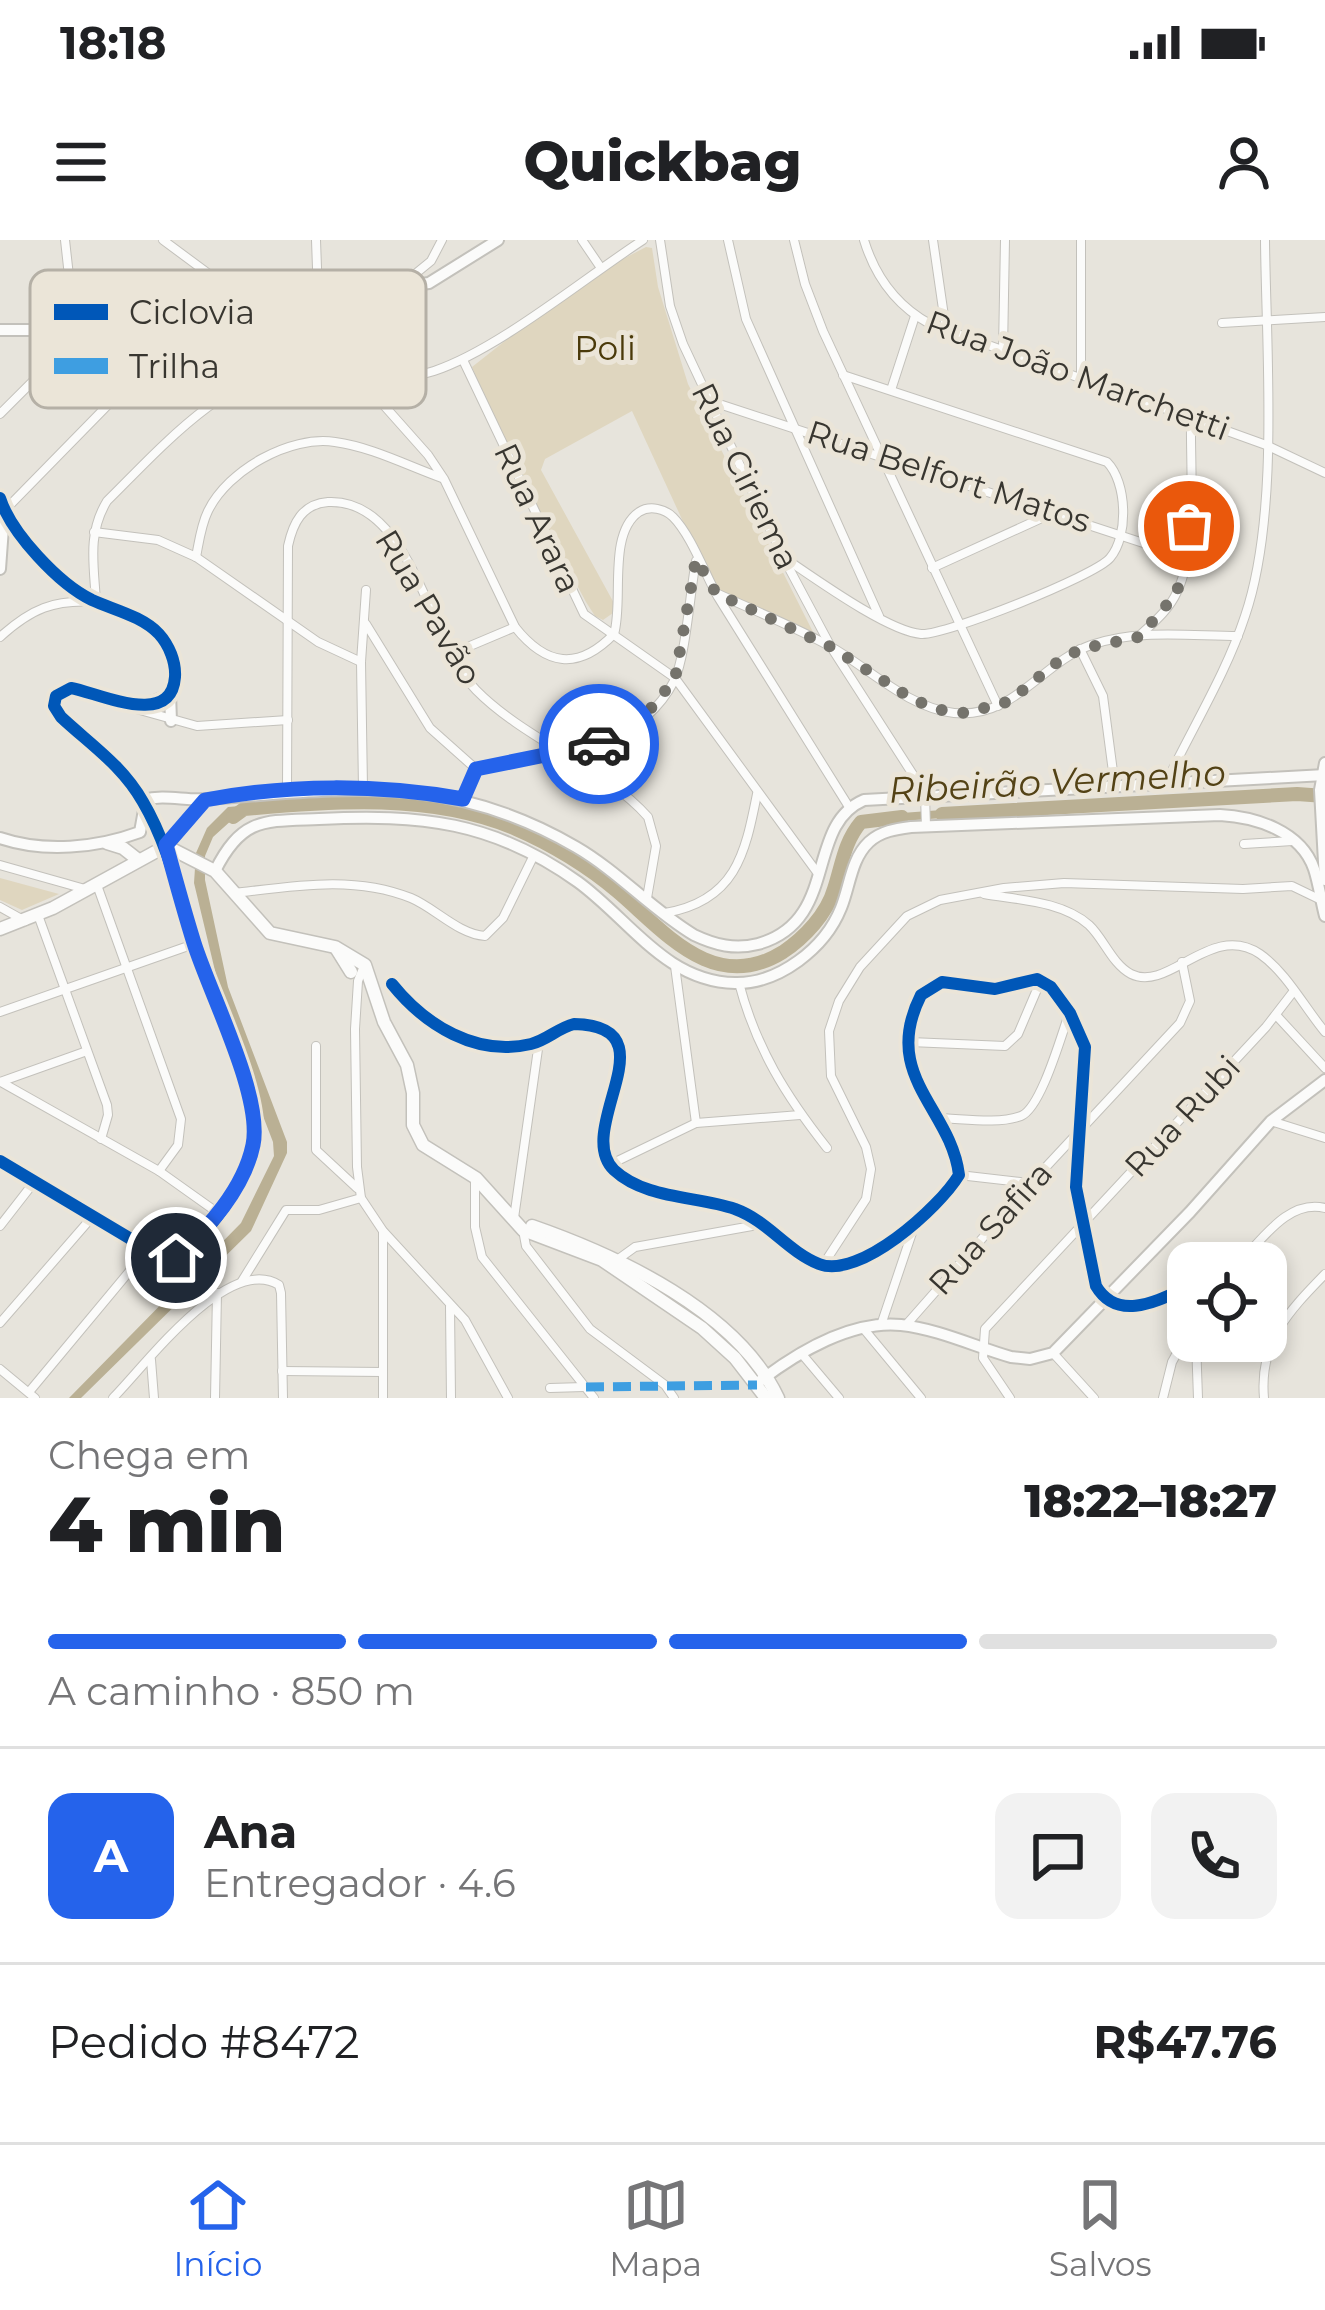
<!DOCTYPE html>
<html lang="pt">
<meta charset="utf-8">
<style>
body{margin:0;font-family:Montserrat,sans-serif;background:#f2f2f2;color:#202124;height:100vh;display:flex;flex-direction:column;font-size:45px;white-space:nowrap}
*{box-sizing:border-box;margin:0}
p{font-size:39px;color:#757577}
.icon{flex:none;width:66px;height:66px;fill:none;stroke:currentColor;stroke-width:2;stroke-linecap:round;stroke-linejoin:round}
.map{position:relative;height:1158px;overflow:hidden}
.side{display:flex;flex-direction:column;background:#fff;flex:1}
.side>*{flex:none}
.tools{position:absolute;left:1167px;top:1002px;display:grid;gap:24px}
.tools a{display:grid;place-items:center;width:120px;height:120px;border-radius:24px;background:#fff;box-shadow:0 6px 18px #0003;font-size:60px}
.pin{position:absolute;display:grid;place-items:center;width:102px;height:102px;color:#fff;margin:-51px;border:6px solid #fff;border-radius:50%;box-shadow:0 3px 12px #0007}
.courier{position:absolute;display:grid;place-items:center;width:120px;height:120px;margin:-60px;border:9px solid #2563eb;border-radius:50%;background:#fff;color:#222;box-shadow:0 3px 15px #0007}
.overview em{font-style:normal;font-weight:800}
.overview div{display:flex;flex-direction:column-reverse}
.overview{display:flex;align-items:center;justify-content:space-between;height:204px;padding:0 48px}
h1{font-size:78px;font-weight:800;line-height:90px}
.bar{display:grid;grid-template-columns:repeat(4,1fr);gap:18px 12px;align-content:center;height:144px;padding:0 48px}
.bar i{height:15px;border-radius:9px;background:#e0e0e0}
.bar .current{background:#2563eb}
.bar p{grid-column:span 4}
.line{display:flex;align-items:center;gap:30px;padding:0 48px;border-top:3px solid #e0e0e0}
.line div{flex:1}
.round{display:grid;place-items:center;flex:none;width:126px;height:126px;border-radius:24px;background:#f2f2f2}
.status{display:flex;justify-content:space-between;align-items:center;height:84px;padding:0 60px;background:#fff;direction:ltr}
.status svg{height:33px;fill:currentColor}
header{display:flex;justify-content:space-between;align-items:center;height:156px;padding:0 48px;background:#fff;font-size:54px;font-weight:800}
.tabs{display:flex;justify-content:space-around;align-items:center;height:168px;border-top:3px solid #e0e0e0;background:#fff;font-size:33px;color:#757577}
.tabs a{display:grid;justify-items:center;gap:6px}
.tabs .current{color:#2563eb}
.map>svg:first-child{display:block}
.green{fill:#dfd6bf}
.water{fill:#bab094}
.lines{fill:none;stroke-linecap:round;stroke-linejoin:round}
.canal{stroke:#bab094;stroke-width:8}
.river{stroke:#bab094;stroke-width:14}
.street-casing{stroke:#c3c1bb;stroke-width:10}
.secondary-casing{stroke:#c3c1bb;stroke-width:14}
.primary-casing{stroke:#c3c1bb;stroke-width:15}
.street{stroke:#fbfbfa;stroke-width:8}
.secondary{stroke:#fbfbfa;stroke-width:10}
.primary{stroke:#fbfbfa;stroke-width:12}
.quiet{stroke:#3e9ee1;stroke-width:9;stroke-dasharray:18 9;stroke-linecap:butt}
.cycleway-casing{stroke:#ebe5d8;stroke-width:20}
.cycleway{stroke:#0057b8;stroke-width:12}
.done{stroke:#75736c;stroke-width:12;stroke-dasharray:0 21.6}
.route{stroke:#2563eb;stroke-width:15}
.labels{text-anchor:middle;stroke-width:10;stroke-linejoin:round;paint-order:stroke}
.park-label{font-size:33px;fill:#4a3a0a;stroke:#ebe5d8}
.street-label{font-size:33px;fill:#383630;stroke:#ebe5d8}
.water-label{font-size:36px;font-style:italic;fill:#534215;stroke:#ebe5d8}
.key{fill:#ebe5d8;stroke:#b5b0a6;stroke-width:3}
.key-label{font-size:33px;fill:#383630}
</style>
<div class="status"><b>18:18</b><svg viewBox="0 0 49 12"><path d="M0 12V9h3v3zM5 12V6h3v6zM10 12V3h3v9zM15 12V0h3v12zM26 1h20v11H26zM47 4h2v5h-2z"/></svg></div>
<header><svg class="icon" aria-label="menu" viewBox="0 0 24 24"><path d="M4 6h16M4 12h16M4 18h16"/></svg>Quickbag<svg class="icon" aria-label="person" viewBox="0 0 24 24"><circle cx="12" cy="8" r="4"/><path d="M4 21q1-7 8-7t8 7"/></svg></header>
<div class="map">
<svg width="1325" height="1158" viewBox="0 0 1325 1158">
<rect width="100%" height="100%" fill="#e7e4dc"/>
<g class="green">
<polygon points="646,7 652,8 658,47 688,144 814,394 716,353 632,171 545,219 541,230 615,365 613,373 603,380 595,376 586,362 513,226 472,127 581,41"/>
<polygon points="0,638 59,654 22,670 0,660"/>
</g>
<polygon class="water" points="240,566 244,569 213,597 205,616 205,640 228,747 287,902 287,913 251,991 81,1158 69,1158 241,983 274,916 273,902 228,785 194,643 196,613 207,588 228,567"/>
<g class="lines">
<polyline class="canal" points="902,577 942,574"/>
<g class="river">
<polyline points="942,574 1297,554 1325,556"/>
<path d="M233,577l11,-8c87,-8 189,-16 272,20 35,15 73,38 102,63 47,40 96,103 165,60 21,-14 44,-38 51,-63 8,-24 10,-47 27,-67l41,-5"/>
</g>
<defs>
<g id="street">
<polyline points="163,0 221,43 230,56"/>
<polyline points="316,0 318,56"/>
<polyline points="582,0 601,28"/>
<polyline points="660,0 670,66 683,104 783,317 831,407 919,544 925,556 926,586"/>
<polyline points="728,0 746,79 879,376"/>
<polyline points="794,0 805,44 823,91 998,466"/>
<path d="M864,0c11,36 33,66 66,84l336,121 59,28"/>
<polyline points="933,0 946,90"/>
<polyline points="1081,0 1081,136"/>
<polyline points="398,48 431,21 442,0"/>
<path d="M288,50l12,21 128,144 16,24 71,148c31,39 63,44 99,7"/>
<polyline points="1222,83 1325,77"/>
<polyline points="1003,110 1005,0"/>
<polyline points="463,120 584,374 675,438 819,635"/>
<polyline points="891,150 915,76"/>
<polyline points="710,161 1186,317"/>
<polyline points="0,174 45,129 75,90 65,0"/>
<polyline points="5,270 148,124 244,64 249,57"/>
<polyline points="94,292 158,300 196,317 318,402 361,422"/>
<path d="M196,317c3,-15 5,-32 12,-46 20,-41 82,-76 127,-69 37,5 73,24 107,36"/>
<path d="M783,317c30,20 104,74 138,77 23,2 174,-58 189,-76 19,-22 17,-76 -3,-96l-264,-87"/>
<polyline points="932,328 1055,272"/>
<path d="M716,353c39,18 80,34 117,55 38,22 76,60 121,65 60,6 87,-50 137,-68 45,-16 100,-9 147,-9"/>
<polyline points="366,384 430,488 476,529"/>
<path d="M614,394c10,-33 -7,-100 25,-122 11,-7 26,-3 34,5 18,18 32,57 45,80 44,70 88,140 131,210"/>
<path d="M1139,396c14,-13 30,-26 38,-44 21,-44 13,-124 14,-173"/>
<path d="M0,397c31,-28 54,-38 96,-35 -2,-37 -9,-68 11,-101 46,-45 122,-133 192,-131 51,2 82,18 135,1 65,-22 149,-92 209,-131"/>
<polyline points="1080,409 1103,456 1115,547"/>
<polyline points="451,414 515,387"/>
<polyline points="129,467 197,486 288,480"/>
<path d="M1166,543c26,-55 60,-109 79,-167 35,-102 21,-266 20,-376"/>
<polyline points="363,548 361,422 366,350"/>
<path d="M287,551l1,-245c5,-23 14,-42 40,-44 84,-4 101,140 148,188 48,49 129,78 172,127l8,29 -9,52"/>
<path d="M463,558l13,-29c71,-14 161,-15 198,-88 12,-25 16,-90 22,-120"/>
<polyline points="1244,604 1292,601"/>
<polyline points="0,625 85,649"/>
<polyline points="97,645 181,879 178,905 159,931"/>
<path d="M235,653c59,-7 119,-18 176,5 24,10 47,36 74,38l18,-18 31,-63"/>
<path d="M984,654c34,6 78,7 105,31 15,14 23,39 42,49 38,19 80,-53 129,-20 26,18 45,54 65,78"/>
<polyline points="0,667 25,681"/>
<path d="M665,673c70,-12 80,-58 92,-119"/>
<polyline points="38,675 107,865 108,875 101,899"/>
<polyline points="364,726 358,741 355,789 357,927 361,958 383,991 465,1080 508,1158"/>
<polyline points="675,726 696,883"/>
<path d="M739,743c17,65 47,113 88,165"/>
<path d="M392,744c33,41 84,73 139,60 16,-4 27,-16 43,-20 101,2 -2,105 40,146 31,29 82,26 121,39 33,12 52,42 84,55 40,16 120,-56 140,-89 -8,-67 -79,-99 -38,-180l21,-13 53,7 42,-10 14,8 19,26 15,34 -9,140 20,99c22,37 63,14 92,1"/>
<polyline points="0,772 194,704"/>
<polyline points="1276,775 1325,828"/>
<polyline points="910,802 1005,806 1018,794 1041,740"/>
<polyline points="316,806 316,910 357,948"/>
<polyline points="0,842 87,811"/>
<polyline points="1,842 159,931 218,973"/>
<path d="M935,878c25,0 62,7 86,-2 20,-8 40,-80 48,-102"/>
<polyline points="1271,881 1325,898"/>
<polyline points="0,921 169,1019 179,1016 234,950 248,923 254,883 244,843 194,704 166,607"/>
<polyline points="609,925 696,883 800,875"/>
<polyline points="959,935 1029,943"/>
<polyline points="475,939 475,987 482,1017 594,1158"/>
<polyline points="514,978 539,802"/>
<polyline points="0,986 35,941"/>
<polyline points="523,990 526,1006 590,1089 665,1145 674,1158"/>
<polyline points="383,992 383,1158"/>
<polyline points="617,1020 635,1007 763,984"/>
<path d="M1239,1023c23,-23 49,-64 86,-55"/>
<polyline points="823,1025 866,959 871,929 866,907 831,836 829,791 839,761 860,727 907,676 940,660 1004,648 1064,643 1243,649 1292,646 1319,659"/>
<polyline points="242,1041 286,970 319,970 361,958"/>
<polyline points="450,1067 451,1158"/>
<polyline points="0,1083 93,976"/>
<polyline points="881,1085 915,984"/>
<polyline points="906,1085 1031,943 1180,783 1190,761 1182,722"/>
<polyline points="863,1088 921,1158"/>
<polyline points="1196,1101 1198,1158"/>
<polyline points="801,1113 839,1158"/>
<polyline points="1053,1113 1094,1158"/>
<polyline points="151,1120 154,1158"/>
<polyline points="0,1129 35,1158"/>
<polyline points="282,1131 383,1132"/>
<polyline points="550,1148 584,1147"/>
<polyline points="29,1152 148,1009"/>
<path d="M113,1158c32,-32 115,-145 166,-113l2,8 2,105"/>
<polyline points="215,1158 217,1053"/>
<polyline points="1010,1158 983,1118 985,1089 1266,787 1293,752"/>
<polyline points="1163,1158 1172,1122 1188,1093"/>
<path d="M1264,1158c-5,-56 24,-86 61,-124"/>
</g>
<g id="secondary">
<polyline points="358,52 429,43 498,0"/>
<polyline points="0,90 75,90 116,66 142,58 250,56 349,48 360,52"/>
<path d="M0,258c12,35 46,70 76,92 38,29 120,33 94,103 -33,24 -64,2 -99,-5l-15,8 1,16 66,59 43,75 39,-46"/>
<polyline points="0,329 4,274"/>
<polyline points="170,453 171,481"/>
<polyline points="1325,523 1320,550 1325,640"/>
<path d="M143,560c22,-6 42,1 64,-1 139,-10 241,-27 369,48 43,25 76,63 118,88 21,10 41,15 64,9 82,-23 46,-118 106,-144l461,-25"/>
<path d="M0,598c44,15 97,10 140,-6l4,-22"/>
<path d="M215,631c27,-54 49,-50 104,-52 101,-5 174,2 259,63 51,37 88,100 157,101 44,1 90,-35 106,-75 9,-22 10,-49 28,-66 12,-11 27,-13 42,-15l309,-12c36,2 81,16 94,54 5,15 7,32 11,47"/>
<path d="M760,1141c38,-29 92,-61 141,-56 37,4 75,22 110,32l19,2 23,-6 137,-141 81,-91 54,-41"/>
</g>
<g id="primary">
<polyline points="107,603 123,608 137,619"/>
<polyline points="0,689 53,668 166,606 215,631 270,693 335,707 365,725 384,782 407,825 413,853 413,885 423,905 476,938 523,990 602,1020 702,1088 735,1118 766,1158"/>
<polyline points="336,708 351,732"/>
<path d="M532,986c86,30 205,85 246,172"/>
</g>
</defs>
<use href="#street" class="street-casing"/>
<use href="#secondary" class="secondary-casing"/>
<use href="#primary" class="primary-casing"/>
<use href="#street" class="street"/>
<use href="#secondary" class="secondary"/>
<use href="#primary" class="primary"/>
<polyline class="quiet" points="586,1147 757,1145"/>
<defs>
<g id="cycleway">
<path d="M0,258c11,35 59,86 92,102 22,10 50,16 67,34 10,11 17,28 16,43 -4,52 -76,16 -104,11l-15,8 -2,10 7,11c30,28 61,48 82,85 27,46 36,96 53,146 16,49 64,143 58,191 -6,44 -45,95 -80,120l-13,-2 -161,-96"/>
<path d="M392,744c33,41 84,73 139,60 16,-4 27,-16 43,-20 101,2 -2,105 40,146 31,29 82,26 121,39 33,12 52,42 84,55 40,16 120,-56 140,-89 -8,-67 -79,-99 -38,-180l21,-13 53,7 42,-10 14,8 19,26 15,34 -9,140 20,99c22,37 63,14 92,1"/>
</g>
</defs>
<use href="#cycleway" class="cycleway-casing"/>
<use href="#cycleway" class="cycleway"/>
</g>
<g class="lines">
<polyline class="done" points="599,504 638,484 675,439 696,319 716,353 831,407 914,460 941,470 966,473 1010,461 1053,425 1080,409 1139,397 1177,353 1189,286"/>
<path class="route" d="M176,1018c32,-30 68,-69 77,-113 10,-49 -43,-151 -59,-202 -10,-32 -19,-65 -28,-98l39,-45c84,-16 174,-16 258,-1l13,-30 123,-25"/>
</g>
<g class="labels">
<g class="park-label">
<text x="605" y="120">Poli</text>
</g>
<g class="street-label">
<text transform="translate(1078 135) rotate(20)" y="12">Rua João Marchetti</text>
<text transform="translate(746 236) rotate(64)" y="12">Rua Ciriema</text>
<text transform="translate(949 236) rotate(18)" y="12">Rua Belfort Matos</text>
<text transform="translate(538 278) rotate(65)" y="12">Rua Arara</text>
<text transform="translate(429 367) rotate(59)" y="12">Rua Pavão</text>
<text transform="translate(1182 876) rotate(-47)" y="12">Rua Rubi</text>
<text transform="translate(990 988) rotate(-48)" y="12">Rua Safira</text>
</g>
<g class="water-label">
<text transform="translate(1057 541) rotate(-3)" y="13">Ribeirão Vermelho</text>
</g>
</g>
<rect x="30" y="30" width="396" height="138" rx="18" class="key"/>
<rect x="54" y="64" width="54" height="16" fill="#0057b8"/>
<rect x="54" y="118" width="54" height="16" fill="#3e9ee1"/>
<g class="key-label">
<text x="129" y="84">Ciclovia</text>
<text x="129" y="138">Trilha</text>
</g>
</svg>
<div class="tools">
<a><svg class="icon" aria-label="locate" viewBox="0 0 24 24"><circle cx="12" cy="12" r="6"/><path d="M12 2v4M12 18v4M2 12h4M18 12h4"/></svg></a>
</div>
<div class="pin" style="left:1189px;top:286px;background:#ea580c"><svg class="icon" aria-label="bag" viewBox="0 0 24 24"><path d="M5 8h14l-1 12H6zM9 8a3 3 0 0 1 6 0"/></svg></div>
<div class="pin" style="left:176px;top:1018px;background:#1f2937"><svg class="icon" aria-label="home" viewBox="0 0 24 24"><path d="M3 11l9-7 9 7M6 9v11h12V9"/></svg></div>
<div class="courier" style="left:599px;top:504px"><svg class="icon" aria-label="car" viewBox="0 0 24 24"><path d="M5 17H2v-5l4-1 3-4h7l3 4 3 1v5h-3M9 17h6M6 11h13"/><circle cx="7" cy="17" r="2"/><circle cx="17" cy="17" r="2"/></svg></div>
</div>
<section class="side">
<div class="overview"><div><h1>4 min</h1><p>Chega em</p></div><em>18:22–18:27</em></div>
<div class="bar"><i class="current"></i><i class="current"></i><i class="current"></i><i></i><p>A caminho · 850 m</p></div>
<div class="line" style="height:216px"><b class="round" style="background:#2563eb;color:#fff">A</b><div><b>Ana</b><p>Entregador · 4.6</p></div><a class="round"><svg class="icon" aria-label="chat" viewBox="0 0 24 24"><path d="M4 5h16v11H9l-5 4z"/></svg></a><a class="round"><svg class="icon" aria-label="phone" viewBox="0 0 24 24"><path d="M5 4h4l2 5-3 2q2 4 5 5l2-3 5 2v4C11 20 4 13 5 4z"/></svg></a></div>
<div class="line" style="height:156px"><div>Pedido #8472</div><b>R$47.76</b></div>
</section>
<nav class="tabs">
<a class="current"><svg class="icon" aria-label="home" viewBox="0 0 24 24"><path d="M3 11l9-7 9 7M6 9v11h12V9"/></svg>Início</a>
<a><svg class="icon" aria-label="map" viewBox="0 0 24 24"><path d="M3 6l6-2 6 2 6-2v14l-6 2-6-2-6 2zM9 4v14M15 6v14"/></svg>Mapa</a>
<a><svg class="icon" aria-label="saved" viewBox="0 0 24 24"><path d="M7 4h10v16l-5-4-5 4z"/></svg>Salvos</a>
</nav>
